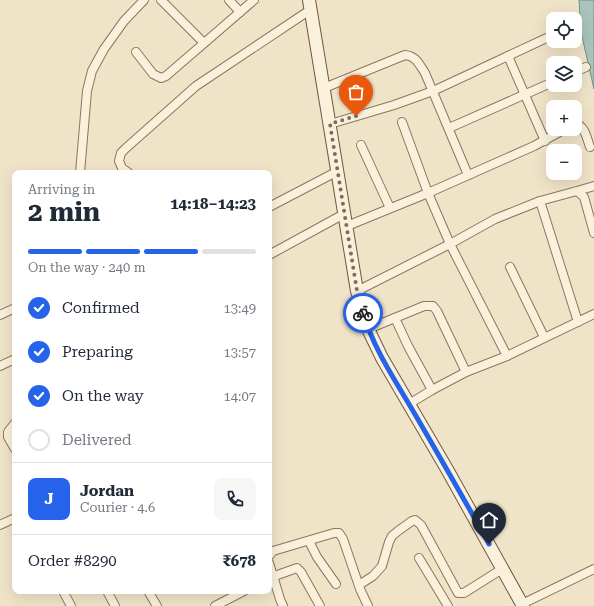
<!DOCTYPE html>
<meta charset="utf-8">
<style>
body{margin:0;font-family:"Roboto Serif",serif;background:#f6f6f7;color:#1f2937;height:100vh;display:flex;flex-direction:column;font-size:15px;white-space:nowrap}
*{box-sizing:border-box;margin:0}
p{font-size:13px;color:#747a83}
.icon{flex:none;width:22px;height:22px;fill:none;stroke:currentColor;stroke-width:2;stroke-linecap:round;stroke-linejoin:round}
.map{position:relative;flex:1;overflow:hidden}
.side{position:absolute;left:12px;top:170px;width:260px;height:424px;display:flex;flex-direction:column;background:#fff;border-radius:8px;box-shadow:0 4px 16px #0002}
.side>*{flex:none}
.tools{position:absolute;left:546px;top:12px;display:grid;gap:8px}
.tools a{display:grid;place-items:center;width:36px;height:36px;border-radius:8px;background:#fff;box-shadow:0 4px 16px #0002;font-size:20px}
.pin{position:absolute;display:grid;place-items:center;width:34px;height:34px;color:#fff;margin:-41px -17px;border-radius:50% 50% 50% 0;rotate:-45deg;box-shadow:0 0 4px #0007}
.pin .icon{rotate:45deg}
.courier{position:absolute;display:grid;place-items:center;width:40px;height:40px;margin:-20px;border:3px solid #2563eb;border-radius:50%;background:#fff;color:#222;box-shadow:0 1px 5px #0007}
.headline em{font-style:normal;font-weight:700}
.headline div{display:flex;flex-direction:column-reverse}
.headline{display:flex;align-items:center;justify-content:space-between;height:68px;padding:0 16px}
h1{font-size:26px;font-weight:700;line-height:30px}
.bar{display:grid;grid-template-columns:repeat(4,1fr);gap:6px 4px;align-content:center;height:48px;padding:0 16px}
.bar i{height:5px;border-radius:3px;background:#e0e1e3}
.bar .on{background:#2563eb}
.bar p{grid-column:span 4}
.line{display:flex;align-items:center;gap:10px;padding:0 16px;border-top:1px solid #e0e1e3}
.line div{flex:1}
.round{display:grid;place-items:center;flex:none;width:42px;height:42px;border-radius:8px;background:#f6f6f7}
ol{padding:0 16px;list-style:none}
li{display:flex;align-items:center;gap:12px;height:44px}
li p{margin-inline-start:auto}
li .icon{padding:4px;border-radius:50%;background:#2563eb;color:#fff;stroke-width:4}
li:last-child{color:#747a83}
li i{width:22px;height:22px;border:2px solid #e0e1e3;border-radius:50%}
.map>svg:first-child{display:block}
.water{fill:#a9c4bc;stroke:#6f938a}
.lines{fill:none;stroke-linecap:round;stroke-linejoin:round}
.minor-casing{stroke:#8d765c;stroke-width:10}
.secondary-casing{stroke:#6f573f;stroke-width:14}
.minor{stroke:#faf1dc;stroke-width:8}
.secondary{stroke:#faf1dc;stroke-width:12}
.done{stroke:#7c6e5b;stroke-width:4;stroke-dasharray:0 7.2}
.route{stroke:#2563eb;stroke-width:5}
</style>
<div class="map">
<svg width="594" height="606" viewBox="0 0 594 606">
<rect width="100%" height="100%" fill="#f0e4c8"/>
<polygon class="water" points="579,0 594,0 594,89 581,32"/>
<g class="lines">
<defs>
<g id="minor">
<polyline points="161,0 204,43"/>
<polyline points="229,0 240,12"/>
<polyline points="136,52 153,74 161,78 166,76 254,0"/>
<polyline points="508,56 545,141"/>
<polyline points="575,72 586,67"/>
<path d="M324,88l81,-33c11,1 14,9 20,18l43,102"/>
<polyline points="402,122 428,193 450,244 507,356"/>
<polyline points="330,124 394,105 433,91 553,35"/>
<path d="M575,124c10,1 12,15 15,23"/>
<polyline points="449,128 553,82"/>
<polyline points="361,145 390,208"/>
<polyline points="80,173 87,91 92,71 104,49 124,21 144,0"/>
<polyline points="129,173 122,168 119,161 121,153 126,148 196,86 310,10"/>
<polyline points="577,191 594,186"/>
<polyline points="540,201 578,322"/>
<polyline points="269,207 338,171"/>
<polyline points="347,226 428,193 534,146 565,129"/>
<polyline points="269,255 344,214"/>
<polyline points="510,267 544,337"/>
<polyline points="357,291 450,244 495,219 540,201 573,192 577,191 584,197 594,233"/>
<polyline points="0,315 15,308"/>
<polyline points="395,318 408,346 432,390"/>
<polyline points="368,329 424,306 433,306 437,311 466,372"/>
<polyline points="0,366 15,359"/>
<polyline points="409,404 432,390 466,372 507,356 594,314"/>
<polyline points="15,423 8,432 8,437 15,449"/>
<polyline points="0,525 15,518"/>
<polyline points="309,541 317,557 336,584"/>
<polyline points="269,556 273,551 334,533 339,533 343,539 360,589 368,606"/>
<polyline points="419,558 448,606"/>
<polyline points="269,563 280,599 283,606"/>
<polyline points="269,578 297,568 301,572 320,606"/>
<polyline points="359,585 373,576 382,566 389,542 392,536 398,531 412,521 415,520 421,525 458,593 464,593 502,569"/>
<polyline points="63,591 71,606"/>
<polyline points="107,591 115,606"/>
<polyline points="148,591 157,606"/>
<polyline points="522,604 594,569"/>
<polyline points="215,606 244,591"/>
</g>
<polyline id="secondary" points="309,0 357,291 368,329 382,358 448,471 523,606"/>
</defs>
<use href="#minor" class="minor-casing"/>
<use href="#secondary" class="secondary-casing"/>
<use href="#minor" class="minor"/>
<use href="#secondary" class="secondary"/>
</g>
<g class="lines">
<polyline class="done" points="356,116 330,124 357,291 363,313"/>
<path class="route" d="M363,313c11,37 34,70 53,103 25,43 49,85 73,128"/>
</g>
</svg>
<div class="tools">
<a><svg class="icon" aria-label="locate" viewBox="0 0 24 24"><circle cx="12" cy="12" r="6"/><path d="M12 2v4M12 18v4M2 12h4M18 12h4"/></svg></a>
<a><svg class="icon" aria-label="layers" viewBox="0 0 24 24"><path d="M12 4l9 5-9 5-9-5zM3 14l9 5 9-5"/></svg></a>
<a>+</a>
<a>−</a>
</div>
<div class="pin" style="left:356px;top:116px;background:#ea580c"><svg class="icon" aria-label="bag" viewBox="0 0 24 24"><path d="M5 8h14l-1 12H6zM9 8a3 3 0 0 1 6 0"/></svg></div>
<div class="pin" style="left:489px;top:544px;background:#1f2937"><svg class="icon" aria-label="home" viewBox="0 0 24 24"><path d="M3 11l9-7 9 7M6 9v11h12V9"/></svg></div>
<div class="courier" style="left:363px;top:313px"><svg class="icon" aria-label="bike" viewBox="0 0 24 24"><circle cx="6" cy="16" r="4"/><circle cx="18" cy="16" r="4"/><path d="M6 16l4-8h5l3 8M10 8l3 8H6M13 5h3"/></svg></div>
<section class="side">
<div class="headline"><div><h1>2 min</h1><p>Arriving in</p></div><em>14:18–14:23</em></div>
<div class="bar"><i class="on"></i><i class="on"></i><i class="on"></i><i></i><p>On the way · 240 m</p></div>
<ol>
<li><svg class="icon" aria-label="check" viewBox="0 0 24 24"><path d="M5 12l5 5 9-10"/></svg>Confirmed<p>13:49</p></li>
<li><svg class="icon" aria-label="check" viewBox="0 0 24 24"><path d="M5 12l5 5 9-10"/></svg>Preparing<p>13:57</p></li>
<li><svg class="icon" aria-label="check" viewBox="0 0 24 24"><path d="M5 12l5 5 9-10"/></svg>On the way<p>14:07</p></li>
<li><i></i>Delivered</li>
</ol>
<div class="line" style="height:72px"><b class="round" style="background:#2563eb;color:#fff">J</b><div><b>Jordan</b><p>Courier · 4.6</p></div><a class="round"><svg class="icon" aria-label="phone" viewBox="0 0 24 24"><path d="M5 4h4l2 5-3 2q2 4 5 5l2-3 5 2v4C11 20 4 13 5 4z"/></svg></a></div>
<div class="line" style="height:52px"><div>Order #8290</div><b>₹678</b></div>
</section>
</div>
